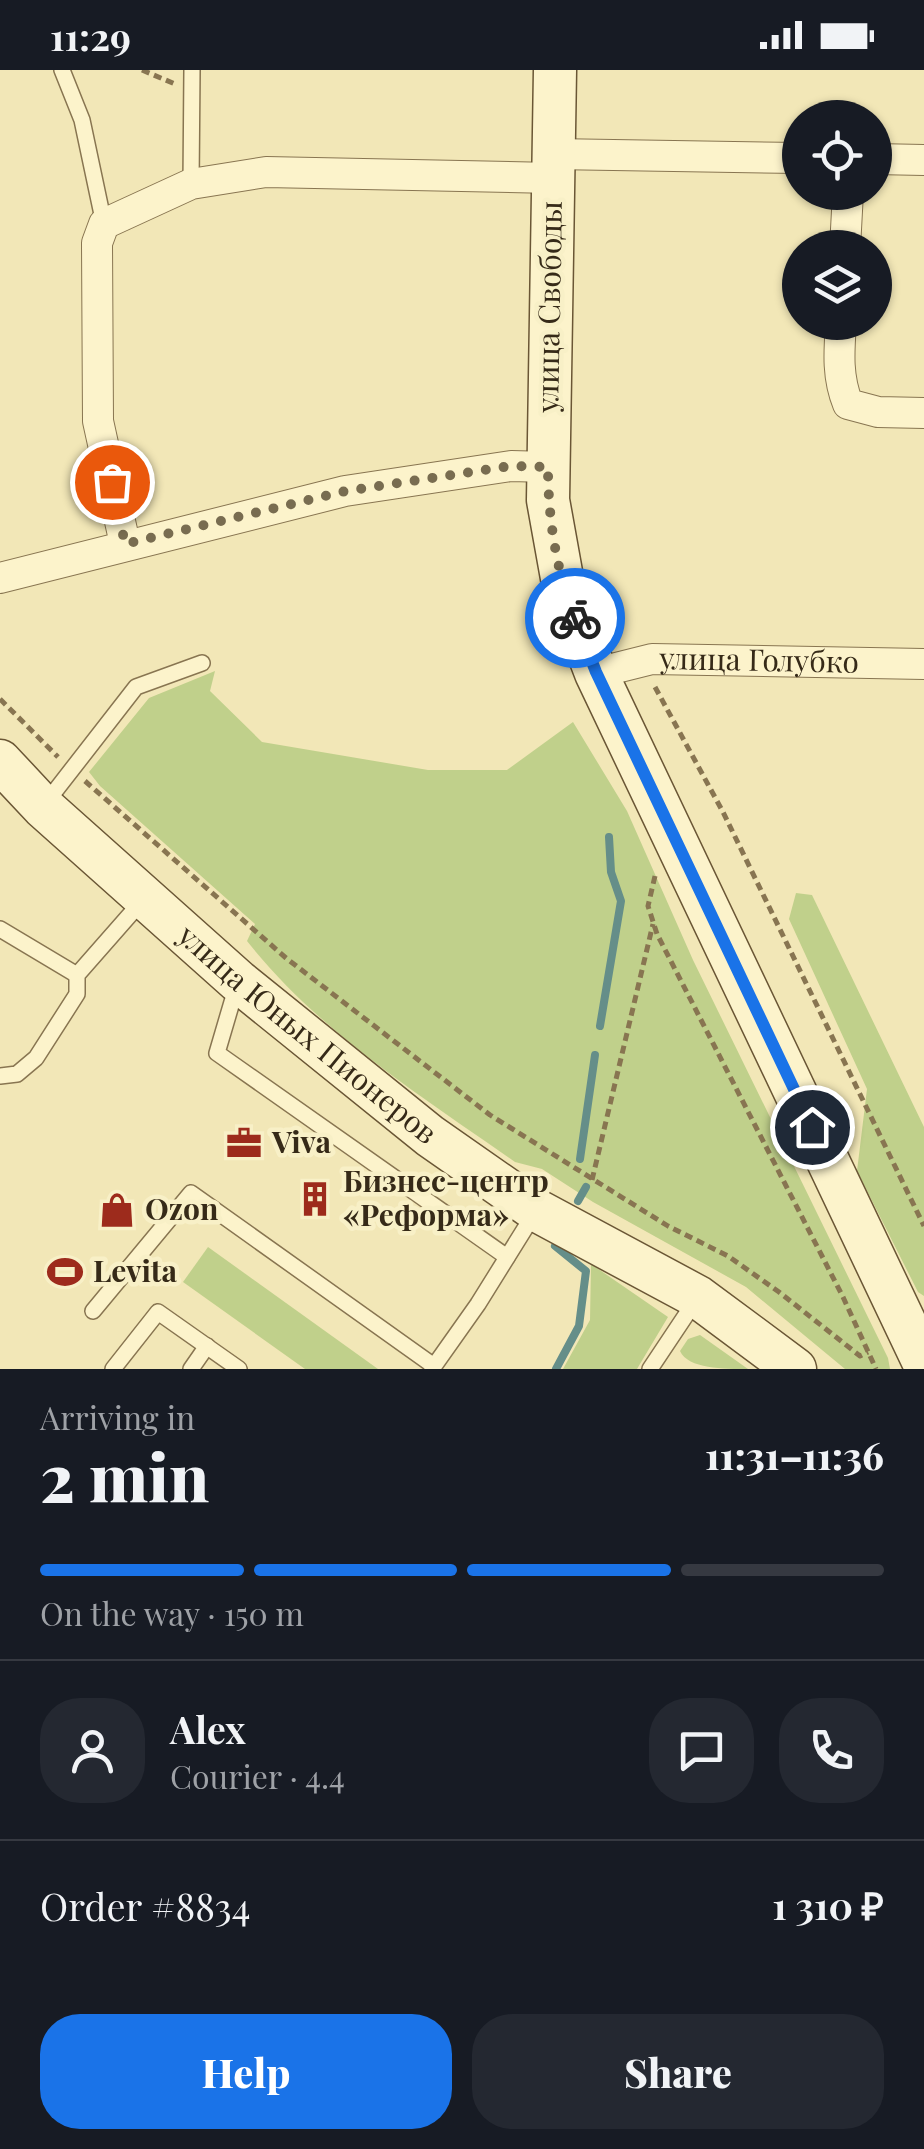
<!DOCTYPE html>
<meta charset="utf-8">
<style>
body{margin:0;font-family:"Playfair Display",serif;background:#242831;color:#f1f3f6;height:100vh;display:flex;flex-direction:column;font-size:38px;white-space:nowrap}
*{box-sizing:border-box;margin:0}
p{font-size:32px;color:#9ea1a6}
.icon{flex:none;width:55px;height:55px;fill:none;stroke:currentColor;stroke-width:2;stroke-linecap:round;stroke-linejoin:round}
.map{position:relative;height:1299px;overflow:hidden}
.drawer{display:flex;flex-direction:column;background:#171b24;flex:1}
.drawer>*{flex:none}
.fabs{position:absolute;left:782px;top:30px;display:grid;gap:20px}
.fabs a{display:grid;place-items:center;width:110px;height:110px;border-radius:50%;background:#171b24;box-shadow:0 2px 8px #0004;font-size:50px}
.pin{position:absolute;display:grid;place-items:center;width:85px;height:85px;color:#fff;margin:-42px;border:5px solid #fff;border-radius:50%;box-shadow:0 2px 10px #0007}
.courier{position:absolute;display:grid;place-items:center;width:100px;height:100px;margin:-50px;border:8px solid #1a73e8;border-radius:50%;background:#fff;color:#222;box-shadow:0 2px 12px #0007}
.summary em{font-style:normal;font-weight:800}
.summary div{display:flex;flex-direction:column-reverse}
.summary{display:flex;align-items:center;justify-content:space-between;height:170px;padding:0 40px}
h1{font-size:65px;font-weight:800;line-height:75px}
.bar{display:grid;grid-template-columns:repeat(4,1fr);gap:15px 10px;align-content:center;height:120px;padding:0 40px}
.bar i{height:12px;border-radius:8px;background:#363941}
.bar .active{background:#1a73e8}
.bar p{grid-column:span 4}
.line{display:flex;align-items:center;gap:25px;padding:0 40px;border-top:2px solid #363941}
.line div{flex:1}
.round{display:grid;place-items:center;flex:none;width:105px;height:105px;border-radius:40px;background:#242831}
.primary-button{display:flex;gap:20px;margin-top:auto;padding:20px 40px}
.primary-button a{flex:1;height:115px;border-radius:40px;background:#1a73e8;color:#fff;font-size:40px;font-weight:800;line-height:115px;text-align:center}
.primary-button a+a{background:#242831;color:#f1f3f6}
.status{display:flex;justify-content:space-between;align-items:center;height:70px;padding:0 50px;background:#171b24;direction:ltr}
.status svg{height:28px;fill:currentColor}
.map>svg:first-child{display:block}
.green{fill:#c0d08b}
.lines{fill:none;stroke-linecap:round;stroke-linejoin:round}
.stream{stroke:#658e89;stroke-width:8}
.service-casing{stroke:#887551;stroke-width:18}
.minor-casing{stroke:#887551;stroke-width:32}
.secondary-casing{stroke:#6a5635;stroke-width:45}
.path{stroke:#887551;stroke-width:5;stroke-dasharray:8 5;stroke-linecap:butt}
.service{stroke:#fcf3cb;stroke-width:15}
.minor{stroke:#fcf3cb;stroke-width:30}
.secondary{stroke:#fcf3cb;stroke-width:42}
.done{stroke:#786c50;stroke-width:10;stroke-dasharray:0 18}
.route{stroke:#1a73e8;stroke-width:12}
.labels{text-anchor:middle;stroke-width:9;stroke-linejoin:round;paint-order:stroke}
.street-label{font-size:30px;fill:#362a18;stroke:#f8f0c7}
.poi-label{font-size:30px;font-weight:bold;fill:#362a18;stroke:#f8f0c7;text-anchor:start}
</style>
<div class="status"><b>11:29</b><svg viewBox="0 0 49 12"><path d="M0 12V9h3v3zM5 12V6h3v6zM10 12V3h3v9zM15 12V0h3v12zM26 1h20v11H26zM47 4h2v5h-2z"/></svg></div>
<div class="map">
<svg width="924" height="1299" viewBox="0 0 924 1299">
<rect width="100%" height="100%" fill="#f2e7b7"/>
<g class="green">
<path d="M215,601l-5,20 52,51 166,28h79l66,-48 54,89 66,149 195,398 2,11h-45l-99,-82 -153,-85 -51,-33 -27,-7c-94,-66 -196,-130 -268,-221l8,-17 -155,-138 -11,-14 60,-74z"/>
<polygon points="796,823 812,825 924,1057 924,1226 918,1222 857,1101 867,1019 789,849"/>
<polygon points="208,1177 378,1299 305,1299 183,1212"/>
<polygon points="591,1194 668,1247 637,1299 563,1299 590,1250"/>
<path d="M700,1265l48,34c-24,0 -60,0 -68,-18l8,-12z"/>
</g>
<g class="lines">
<g class="stream">
<polyline points="600,956 621,831 611,802 609,767"/>
<polyline points="580,1089 595,985"/>
<polyline points="578,1131 586,1117"/>
<polyline points="555,1176 586,1201 579,1256 556,1299"/>
</g>
<defs>
<g id="service">
<polyline points="62,0 82,50 104,154"/>
<polyline points="191,114 192,0"/>
<polyline points="45,734 136,617 202,593"/>
<polyline points="0,859 77,905"/>
<polyline points="237,915 217,983 507,1187"/>
<polyline points="0,1006 17,1004 36,988 77,924 77,905 142,831"/>
<polyline points="93,1241 191,1123 434,1296"/>
<polyline points="113,1299 158,1242 239,1299"/>
<polyline points="191,1299 207,1276"/>
<polyline points="432,1299 478,1234 534,1144"/>
<polyline points="650,1299 696,1230"/>
</g>
<g id="minor">
<polyline points="553,84 800,88"/>
<polyline points="875,89 924,90"/>
<polyline points="845,178 848,122"/>
<path d="M841,252c-2,30 -4,55 7,82l30,8 46,1"/>
<polyline points="125,474 98,351 97,173 104,154 191,114 266,102 553,108"/>
<polyline points="0,508 345,421 511,396 548,397"/>
<path id="s1" d="M596,603l56,-14 272,5"/>
</g>
<g id="secondary">
<polyline points="555,0 548,430 564,519 596,603 924,1293"/>
<path id="s2" d="M0,691l43,46 195,174 192,155 106,74 162,87 97,72"/>
</g>
</defs>
<use href="#service" class="service-casing"/>
<use href="#minor" class="minor-casing"/>
<use href="#secondary" class="secondary-casing"/>
<g class="path">
<polyline points="142,0 175,14"/>
<polyline points="655,617 723,742 924,1156"/>
<polyline points="0,629 58,687"/>
<polyline points="85,711 286,888 490,1045 668,1156 728,1186 779,1222 860,1286 868,1282"/>
<polyline points="655,806 648,836 657,864 843,1227 876,1299"/>
<polyline points="592,1110 653,854"/>
</g>
<use href="#service" class="service"/>
<use href="#minor" class="minor"/>
<use href="#secondary" class="secondary"/>
</g>
<g class="lines">
<path class="done" d="M112,412l13,62 221,-53 165,-25 37,1c0,50 8,104 27,151"/>
<polyline class="route" points="575,548 596,602 812,1057"/>
</g>
<defs>
<symbol id="office-bare" viewBox="-9 -9 18 18"><path d="M-6-3h4V-5.5h4V-3h4V5H-6ZM-1-4.5V-3h2v-1.5ZM-6 0V1H6V0Z" fill="#9d2b1c" stroke="#f8f0c7" stroke-width="2.5" paint-order="stroke"/></symbol>
<symbol id="building-bare" viewBox="-9 -9 18 18"><path d="M-4-6H4V6H1V3H-1V6H-4ZM-2.5-4.3h1.7v1.8h-1.7ZM.8-4.3h1.7v1.8H.8ZM-2.5-1h1.7V.8h-1.7ZM.8-1h1.7V.8H.8Z" fill="#9d2b1c" stroke="#f8f0c7" stroke-width="2.5" paint-order="stroke"/></symbol>
<symbol id="shop-bare" viewBox="-9 -9 18 18"><path d="M-5-2.5h2.3a2.7 3.5 0 0 1 5.4 0H5L5.5 6h-11ZM-1.5-2.5h3a1.5 2.3 0 0 0-3 0Z" fill="#9d2b1c" stroke="#f8f0c7" stroke-width="2.5" paint-order="stroke"/></symbol>
<symbol id="stadium-bare" viewBox="-9 -9 18 18"><path d="M0-5a6.5 5 0 1 0 0 10a6.5 5 0 1 0 0-10ZM-3.5-1.8h7v3.6h-7Z" fill="#9d2b1c" stroke="#f8f0c7" stroke-width="2.5" paint-order="stroke"/></symbol>
</defs>
<g fill-rule="evenodd">
<use href="#office-bare" x="219" y="1048" width="50" height="50"/>
<use href="#building-bare" x="290" y="1104" width="50" height="50"/>
<use href="#shop-bare" x="92" y="1115" width="50" height="50"/>
<use href="#stadium-bare" x="40" y="1177" width="50" height="50"/>
</g>
<g class="labels">
<g class="street-label">
<text transform="translate(550 237) rotate(-89)" y="10">улица Свободы</text>
<text dy="10" stroke="none"><textPath href="#s1" startOffset="165">улица Голубко</textPath></text>
<text dy="10" stroke="none"><textPath href="#s2" startOffset="412">улица Юных Пионеров</textPath></text>
</g>
<g class="poi-label">
<text x="272" y="1083">Viva</text>
<text x="343" y="1122">Бизнес-центр<tspan x="343" dy="34">«Реформа»</tspan></text>
<text x="145" y="1150">Ozon</text>
<text x="93" y="1212">Levita</text>
</g>
</g>
</svg>
<div class="fabs">
<a><svg class="icon" aria-label="locate" viewBox="0 0 24 24"><circle cx="12" cy="12" r="6"/><path d="M12 2v4M12 18v4M2 12h4M18 12h4"/></svg></a>
<a><svg class="icon" aria-label="layers" viewBox="0 0 24 24"><path d="M12 4l9 5-9 5-9-5zM3 14l9 5 9-5"/></svg></a>
</div>
<div class="pin" style="left:112px;top:412px;background:#ea580c"><svg class="icon" aria-label="bag" viewBox="0 0 24 24"><path d="M5 8h14l-1 12H6zM9 8a3 3 0 0 1 6 0"/></svg></div>
<div class="pin" style="left:812px;top:1057px;background:#1f2937"><svg class="icon" aria-label="home" viewBox="0 0 24 24"><path d="M3 11l9-7 9 7M6 9v11h12V9"/></svg></div>
<div class="courier" style="left:575px;top:548px"><svg class="icon" aria-label="bike" viewBox="0 0 24 24"><circle cx="6" cy="16" r="4"/><circle cx="18" cy="16" r="4"/><path d="M6 16l4-8h5l3 8M10 8l3 8H6M13 5h3"/></svg></div>
</div>
<section class="drawer">
<div class="summary"><div><h1>2 min</h1><p>Arriving in</p></div><em>11:31–11:36</em></div>
<div class="bar"><i class="active"></i><i class="active"></i><i class="active"></i><i></i><p>On the way · 150 m</p></div>
<div class="line" style="height:180px"><a class="round"><svg class="icon" aria-label="person" viewBox="0 0 24 24"><circle cx="12" cy="8" r="4"/><path d="M4 21q1-7 8-7t8 7"/></svg></a><div><b>Alex</b><p>Courier · 4.4</p></div><a class="round"><svg class="icon" aria-label="chat" viewBox="0 0 24 24"><path d="M4 5h16v11H9l-5 4z"/></svg></a><a class="round"><svg class="icon" aria-label="phone" viewBox="0 0 24 24"><path d="M5 4h4l2 5-3 2q2 4 5 5l2-3 5 2v4C11 20 4 13 5 4z"/></svg></a></div>
<div class="line" style="height:130px"><div>Order #8834</div><b>1 310 ₽</b></div>
<div class="primary-button"><a>Help</a><a>Share</a></div>
</section>
